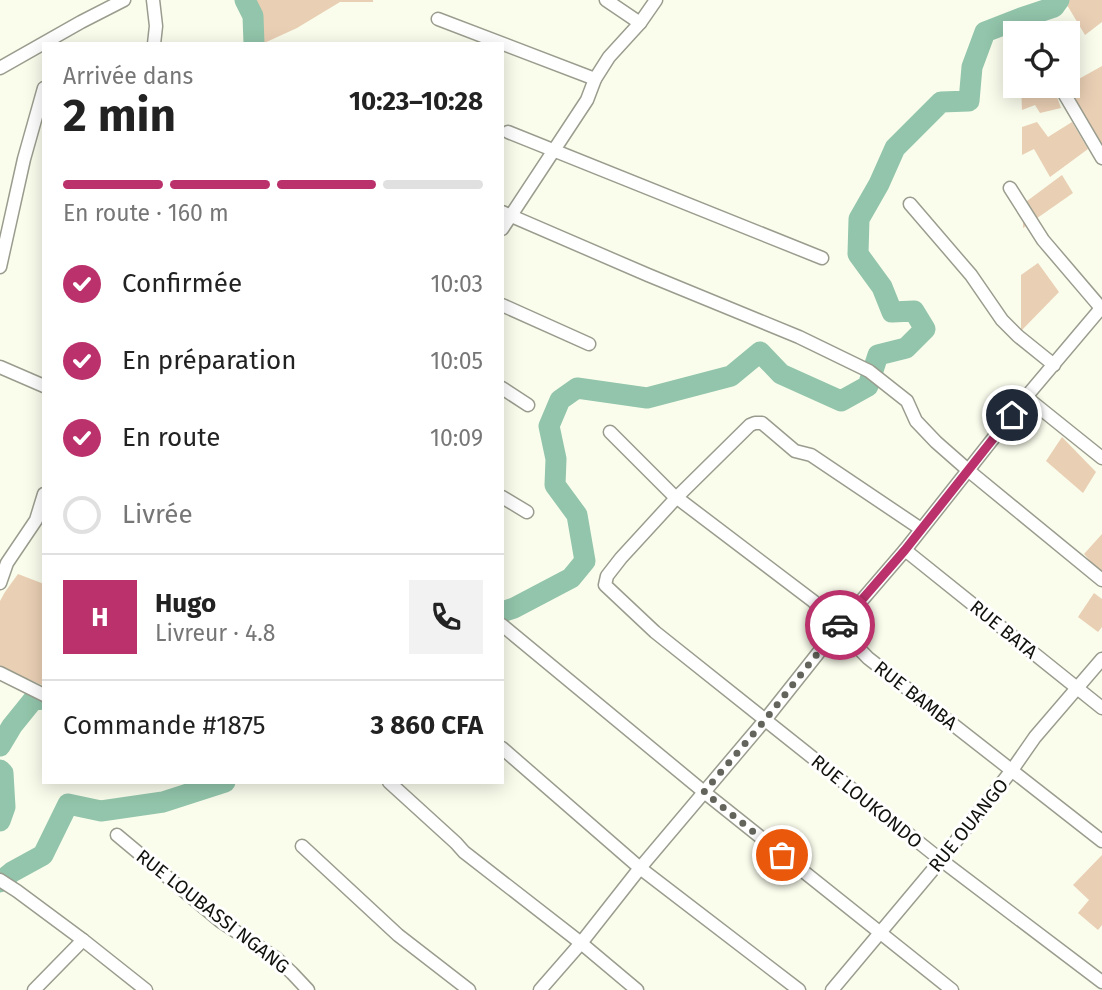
<!DOCTYPE html>
<html lang="fr">
<meta charset="utf-8">
<style>
body{margin:0;font-family:"Fira Sans",sans-serif;background:#f2f2f2;color:#222;height:100vh;display:flex;flex-direction:column;font-size:26px;white-space:nowrap}
*{box-sizing:border-box;margin:0}
p{font-size:23px;color:#767676}
.icon{flex:none;width:38px;height:38px;fill:none;stroke:currentColor;stroke-width:2;stroke-linecap:round;stroke-linejoin:round}
.map{position:relative;flex:1;overflow:hidden}
.panel{position:absolute;left:42px;top:42px;width:462px;height:742px;display:flex;flex-direction:column;background:#fff;border-radius:0px;box-shadow:0 4px 18px #0003}
.panel>*{flex:none}
.fabs{position:absolute;left:1003px;top:21px;display:grid;gap:14px}
.fabs a{display:grid;place-items:center;width:77px;height:77px;border-radius:0px;background:#fff;box-shadow:0 4px 18px #0003;font-size:35px}
.pin{position:absolute;display:grid;place-items:center;width:60px;height:60px;color:#fff;margin:-30px;border:4px solid #fff;border-radius:50%;box-shadow:0 2px 7px #0007}
.courier{position:absolute;display:grid;place-items:center;width:70px;height:70px;margin:-35px;border:5px solid #ba316c;border-radius:50%;background:#fff;color:#222;box-shadow:0 2px 9px #0007}
.summary em{font-style:normal;font-weight:700}
.summary div{display:flex;flex-direction:column-reverse}
.summary{display:flex;align-items:center;justify-content:space-between;height:119px;padding:0 21px}
h1{font-size:46px;font-weight:700;line-height:52px}
.bar{display:grid;grid-template-columns:repeat(4,1fr);gap:10px 7px;align-content:center;height:84px;padding:0 21px}
.bar i{height:9px;border-radius:5px;background:#e0e0e0}
.bar .selected{background:#ba316c}
.bar p{grid-column:span 4}
.line{display:flex;align-items:center;gap:18px;padding:0 21px;border-top:2px solid #e0e0e0}
.line div{flex:1}
.round{display:grid;place-items:center;flex:none;width:74px;height:74px;border-radius:0px;background:#f2f2f2}
ol{padding:0 21px;list-style:none}
li{display:flex;align-items:center;gap:21px;height:77px}
li p{margin-inline-start:auto}
li .icon{padding:7px;border-radius:50%;background:#ba316c;color:#fff;stroke-width:4}
li:last-child{color:#767676}
li i{width:38px;height:38px;border:4px solid #e0e0e0;border-radius:50%}
.map>svg:first-child{display:block}
.green{fill:#e9cfb4}
.lines{fill:none;stroke-linecap:round;stroke-linejoin:round}
.river{stroke:#92c5ab;stroke-width:21}
.street-casing{stroke:#9a9d8e;stroke-width:15}
.street{stroke:#fff;stroke-width:12}
.done{stroke:#63645b;stroke-width:7;stroke-dasharray:0 12.6}
.route{stroke:#ba316c;stroke-width:9}
.labels{text-anchor:middle;stroke-width:6;stroke-linejoin:round;paint-order:stroke}
.street-label{font-size:19px;fill:#11120d;stroke:#fff}
</style>
<div class="map">
<svg width="1102" height="990" viewBox="0 0 1102 990">
<rect width="100%" height="100%" fill="#fafdec"/>
<g class="green">
<polygon points="237,0 373,0 373,2 340,2 297,28 262,44"/>
<polygon points="1064,0 1102,0 1102,22 1085,35"/>
<polygon points="1102,66 1102,144 1097,147 1068,85"/>
<polygon points="1021,86 1053,86 1061,108 1040,113 1035,105 1022,110"/>
<polygon points="1037,122 1048,137 1072,122 1088,149 1050,177 1034,149 1022,155 1022,127"/>
<polygon points="1062,175 1073,193 1023,228 1023,204"/>
<polygon points="1038,263 1059,292 1021,331 1021,275"/>
<polygon points="1062,437 1096,472 1083,493 1046,461"/>
<polygon points="1102,534 1102,574 1084,554"/>
<polygon points="18,574 44,584 44,686 0,667 0,601 5,592"/>
<polygon points="1094,593 1102,599 1102,627 1098,632 1078,617"/>
<polygon points="1102,855 1102,925 1098,930 1078,913 1089,900 1073,885"/>
</g>
<g class="lines">
<g class="river">
<polyline points="245,0 253,16 254,44"/>
<polyline points="502,612 514,608 571,578 585,561 577,515 555,485 556,459 549,426 560,400 577,388 647,398 731,376 760,352 781,374 841,401 868,386 878,355 906,348 925,329 914,311 892,312 882,287 858,254 859,219 879,184 895,148 941,102 969,101 972,67 985,32 1021,18 1054,7 1059,0"/>
<polyline points="0,746 12,726 33,700 44,699"/>
<polyline points="0,770 3,773 5,807 0,821"/>
<polyline points="0,882 12,872 43,855 68,804 101,811 163,802 225,782"/>
</g>
<defs>
<g id="street">
<polyline points="153,0 156,26 154,44"/>
<polyline points="606,0 640,23"/>
<polyline points="438,19 595,79"/>
<polyline points="0,68 81,22 124,0"/>
<polyline points="1065,95 1102,158"/>
<polyline points="508,132 822,258"/>
<polyline points="1010,188 1043,240 1101,308"/>
<polyline points="910,204 971,275 1002,320 1018,336 1054,365"/>
<polyline points="502,212 648,275 799,337 869,371 907,401 916,421 936,442 969,471 1102,580"/>
<polyline points="502,229 587,100 595,79 609,57 640,23 656,0"/>
<polyline points="0,267 24,159 44,88"/>
<polyline points="502,305 589,344"/>
<polyline points="0,367 44,386"/>
<polyline points="502,388 528,405"/>
<polyline points="1026,397 1102,458"/>
<polyline points="610,432 672,494 813,601 868,658 1102,841"/>
<polyline points="502,497 527,512"/>
<polyline points="921,529 811,455 795,451 762,423 755,423 750,425 677,497 621,558 607,576 605,585 655,632 941,860 1102,982"/>
<polyline points="905,550 1102,708"/>
<polyline points="0,583 7,563 36,520 44,494"/>
<polyline points="502,625 704,792 952,990"/>
<polyline points="0,673 44,695"/>
<polyline points="502,748 640,868 799,990"/>
<polyline points="389,782 456,843 464,852 581,943 637,990"/>
<polyline points="117,835 220,921 276,958 292,973 308,990"/>
<polyline points="302,846 398,935 469,990"/>
<polyline points="0,880 17,891 83,940 146,990"/>
<polyline points="34,990 83,940"/>
<polyline points="540,990 581,943 640,868 765,720 838,628 905,550 1026,397 1102,307"/>
<polyline points="832,990 941,860 1012,770 1035,737 1102,659"/>
</g>
</defs>
<use href="#street" class="street-casing"/>
<use href="#street" class="street"/>
</g>
<g class="lines">
<polyline class="done" points="782,855 704,792 765,720 840,625"/>
<polyline class="route" points="840,625 905,550 1012,415"/>
</g>
<g class="labels">
<g class="street-label">
<text transform="translate(1004 629) rotate(39)" y="7">RUE BATA</text>
<text transform="translate(916 695) rotate(38)" y="7">RUE BAMBA</text>
<text transform="translate(867 801) rotate(39)" y="7">RUE LOUKONDO</text>
<text transform="translate(968 825) rotate(-51)" y="7">RUE OUANGO</text>
<text transform="translate(213 911) rotate(38)" y="7">RUE LOUBASSI NGANG</text>
</g>
</g>
</svg>
<div class="fabs">
<a><svg class="icon" aria-label="locate" viewBox="0 0 24 24"><circle cx="12" cy="12" r="6"/><path d="M12 2v4M12 18v4M2 12h4M18 12h4"/></svg></a>
</div>
<div class="pin" style="left:782px;top:855px;background:#ea580c"><svg class="icon" aria-label="bag" viewBox="0 0 24 24"><path d="M5 8h14l-1 12H6zM9 8a3 3 0 0 1 6 0"/></svg></div>
<div class="pin" style="left:1012px;top:415px;background:#1f2937"><svg class="icon" aria-label="home" viewBox="0 0 24 24"><path d="M3 11l9-7 9 7M6 9v11h12V9"/></svg></div>
<div class="courier" style="left:840px;top:625px"><svg class="icon" aria-label="car" viewBox="0 0 24 24"><path d="M5 17H2v-5l4-1 3-4h7l3 4 3 1v5h-3M9 17h6M6 11h13"/><circle cx="7" cy="17" r="2"/><circle cx="17" cy="17" r="2"/></svg></div>
<section class="panel">
<div class="summary"><div><h1>2 min</h1><p>Arrivée dans</p></div><em>10:23–10:28</em></div>
<div class="bar"><i class="selected"></i><i class="selected"></i><i class="selected"></i><i></i><p>En route · 160 m</p></div>
<ol>
<li><svg class="icon" aria-label="check" viewBox="0 0 24 24"><path d="M5 12l5 5 9-10"/></svg>Confirmée<p>10:03</p></li>
<li><svg class="icon" aria-label="check" viewBox="0 0 24 24"><path d="M5 12l5 5 9-10"/></svg>En préparation<p>10:05</p></li>
<li><svg class="icon" aria-label="check" viewBox="0 0 24 24"><path d="M5 12l5 5 9-10"/></svg>En route<p>10:09</p></li>
<li><i></i>Livrée</li>
</ol>
<div class="line" style="height:126px"><b class="round" style="background:#ba316c;color:#fff">H</b><div><b>Hugo</b><p>Livreur · 4.8</p></div><a class="round"><svg class="icon" aria-label="phone" viewBox="0 0 24 24"><path d="M5 4h4l2 5-3 2q2 4 5 5l2-3 5 2v4C11 20 4 13 5 4z"/></svg></a></div>
<div class="line" style="height:91px"><div>Commande #1875</div><b>3 860 CFA</b></div>
</section>
</div>
